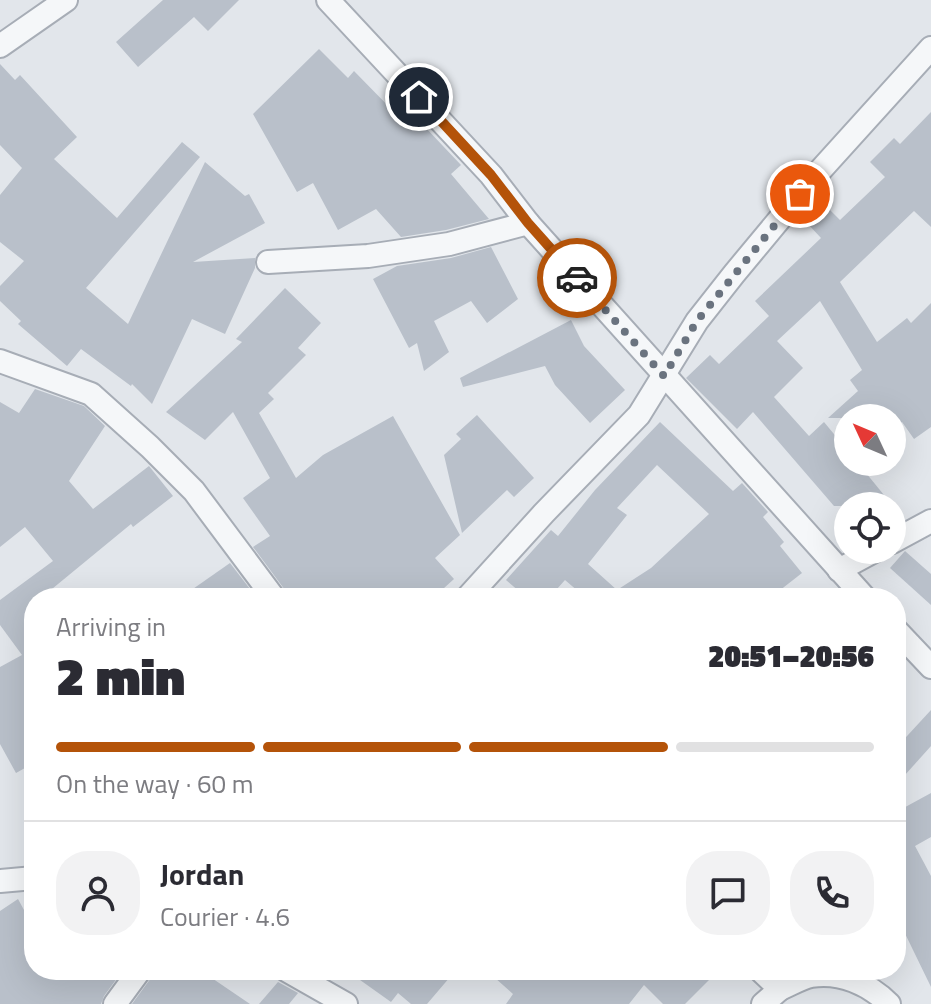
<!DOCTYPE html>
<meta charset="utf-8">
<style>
body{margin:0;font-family:"Titillium Web",sans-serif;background:#f2f2f3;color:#2b2b33;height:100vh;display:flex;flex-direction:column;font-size:30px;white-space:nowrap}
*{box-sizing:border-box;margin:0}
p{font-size:26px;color:#7c7c81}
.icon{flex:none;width:44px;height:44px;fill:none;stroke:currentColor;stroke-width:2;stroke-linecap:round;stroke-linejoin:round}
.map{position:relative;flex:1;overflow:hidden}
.drawer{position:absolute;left:24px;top:588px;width:882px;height:392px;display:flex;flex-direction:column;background:#fff;border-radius:32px;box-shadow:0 8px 32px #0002}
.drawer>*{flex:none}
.needle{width:52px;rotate:314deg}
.tools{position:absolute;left:834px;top:404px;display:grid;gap:16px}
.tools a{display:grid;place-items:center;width:72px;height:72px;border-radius:50%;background:#fff;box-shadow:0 8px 32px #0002;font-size:40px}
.pin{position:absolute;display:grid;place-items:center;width:68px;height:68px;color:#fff;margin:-34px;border:4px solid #fff;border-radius:50%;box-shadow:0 2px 8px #0007}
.courier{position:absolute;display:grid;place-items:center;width:80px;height:80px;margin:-40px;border:6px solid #b45309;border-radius:50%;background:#fff;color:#222;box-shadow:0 2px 10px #0007}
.summary em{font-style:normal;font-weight:800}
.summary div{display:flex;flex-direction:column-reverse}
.summary{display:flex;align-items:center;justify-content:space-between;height:136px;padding:0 32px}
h1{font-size:52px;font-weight:800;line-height:60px}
.bar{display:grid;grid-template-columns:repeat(4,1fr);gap:12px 8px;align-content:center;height:96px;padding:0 32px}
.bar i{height:10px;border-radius:6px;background:#e1e1e2}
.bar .active{background:#b45309}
.bar p{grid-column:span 4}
.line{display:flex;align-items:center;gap:20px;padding:0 32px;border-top:2px solid #e1e1e2}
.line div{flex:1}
.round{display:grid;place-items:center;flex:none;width:84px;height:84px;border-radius:32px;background:#f2f2f3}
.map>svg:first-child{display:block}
.building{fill:#b9c0ca;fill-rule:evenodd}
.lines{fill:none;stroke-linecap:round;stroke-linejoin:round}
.minor-casing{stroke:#a7adb6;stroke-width:26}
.minor{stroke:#f5f7f9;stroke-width:22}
.done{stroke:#6a737f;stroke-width:8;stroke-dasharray:0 14.4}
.route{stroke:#b45309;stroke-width:10}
</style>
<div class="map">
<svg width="931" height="1004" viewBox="0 0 931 1004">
<rect width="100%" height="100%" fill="#e2e6eb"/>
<g class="building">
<polygon points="163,0 239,0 208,31 194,17 138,67 116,42"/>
<polygon points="319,49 348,78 354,71 398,116 407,108 461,165 451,174 489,219 446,230 401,237 376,209 338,230 313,183 297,192 253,114"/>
<polygon points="0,64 15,80 20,75 77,137 54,159 117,218 182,142 200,157 86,288 128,324 205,162 245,196 249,194 265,223 193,262 255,258 255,268 225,334 192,319 152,404 132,384 131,386 81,349 67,366 18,324 21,321 0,301 0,286 24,261 0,242 0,195 22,168 0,145"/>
<polygon points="931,112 931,227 914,211 840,282 877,342 907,318 911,323 931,303 931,427 914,439 902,422 892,428 892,418 828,418 858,391 850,380 862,370 820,301 777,341 803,368 774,397 809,436 824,422 848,451 848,462 857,462 893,506 834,506 753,412 737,429 686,378 710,355 719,364 769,316 755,301 821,238 807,223 825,205 840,220 885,177 870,162 894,138 900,144"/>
<polygon points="491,247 518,299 487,323 471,301 434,321 449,352 424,371 417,343 409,348 373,279 397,266 451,258"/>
<polygon points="285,288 321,323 298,348 306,355 268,393 274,399 259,413 296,478 323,455 393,416 460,535 435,558 454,579 433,598 288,598 285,590 253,547 270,536 243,498 270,478 233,412 205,440 166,412 242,342 236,339"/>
<polygon points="571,320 584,346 625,390 590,423 555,385 545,366 463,387 460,378"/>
<polygon points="35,389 84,406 105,426 69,481 93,509 149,466 173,496 133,527 131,524 41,598 34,598 34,763 16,773 0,744 0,667 22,655 0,625 0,600 53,561 25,527 0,547 0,402 19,413"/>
<polygon points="477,415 534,478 514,497 507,490 462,533 444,455 461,439 456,434"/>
<path d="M660,422l73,69 9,-8 26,29 -5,5 21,25 -4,4 22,27 -32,25h-184l-21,-18 -16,18h-22l-21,-18 45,-50 7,6 37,-46zM657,465l52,49 -58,54 -34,22 -29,-26 39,-49 -10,-7z"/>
<polygon points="905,551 931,574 931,605 890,568"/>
<polygon points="230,563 257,598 180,598"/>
<polygon points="931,710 931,746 896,785 896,748"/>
<polygon points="931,793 931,837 915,846 931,876 931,987 896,915 896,808 898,811"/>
<polygon points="18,899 24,910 34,904 34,970 123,970 104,996 101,1004 0,1004 0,911"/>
<polygon points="154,970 200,970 250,1004 132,1004 151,978"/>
<polygon points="346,970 456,970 427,1004 411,1004 398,993 391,1002"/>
<polygon points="486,970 719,970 685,1004 663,1004 644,985 629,1004 506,1004 513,994"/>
<polygon points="278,982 298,993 289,1004 259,1004"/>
</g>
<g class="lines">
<defs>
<g id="minor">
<polyline points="328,0 491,175 528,223 865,598"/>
<polyline points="0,46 66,0"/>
<polyline points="268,262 368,256 449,244 528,223"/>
<polyline points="0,361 91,394 150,447 194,491 274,598"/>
<polyline points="892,542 931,521"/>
<polyline points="839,570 876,550"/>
<polyline points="467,598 544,513 639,415 697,321 734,274 817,174 931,48"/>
<polyline points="896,630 931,667"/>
<polyline points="0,881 34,878"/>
<polyline points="286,970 346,1004"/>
<path d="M760,970l20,19c10,-4 21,-11 31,-13 29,-5 58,8 78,28"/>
<polyline points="115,1004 140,970"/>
<polyline points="763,1004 780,989"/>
</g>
</defs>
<use href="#minor" class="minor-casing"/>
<use href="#minor" class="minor"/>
</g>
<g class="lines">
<polyline class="done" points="577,278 664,376 697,321 800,194"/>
<polyline class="route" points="419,97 491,175 528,223 577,278"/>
</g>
</svg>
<div class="tools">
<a><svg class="needle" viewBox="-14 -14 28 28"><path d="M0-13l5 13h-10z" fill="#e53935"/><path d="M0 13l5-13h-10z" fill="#7c7c81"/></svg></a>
<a><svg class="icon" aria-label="locate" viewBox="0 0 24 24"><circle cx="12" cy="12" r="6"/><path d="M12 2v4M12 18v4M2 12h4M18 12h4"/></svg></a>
</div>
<div class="pin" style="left:800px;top:194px;background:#ea580c"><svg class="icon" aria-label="bag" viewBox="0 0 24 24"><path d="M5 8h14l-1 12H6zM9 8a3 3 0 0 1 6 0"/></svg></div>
<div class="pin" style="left:419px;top:97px;background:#1f2937"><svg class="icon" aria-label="home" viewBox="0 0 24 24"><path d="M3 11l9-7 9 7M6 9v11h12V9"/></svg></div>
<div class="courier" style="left:577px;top:278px"><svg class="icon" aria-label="car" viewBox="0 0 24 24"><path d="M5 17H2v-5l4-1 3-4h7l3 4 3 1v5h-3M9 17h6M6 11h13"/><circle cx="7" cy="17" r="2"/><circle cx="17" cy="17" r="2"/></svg></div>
<section class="drawer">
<div class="summary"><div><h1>2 min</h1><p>Arriving in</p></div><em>20:51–20:56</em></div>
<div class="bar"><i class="active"></i><i class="active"></i><i class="active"></i><i></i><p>On the way · 60 m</p></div>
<div class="line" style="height:144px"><a class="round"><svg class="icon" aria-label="person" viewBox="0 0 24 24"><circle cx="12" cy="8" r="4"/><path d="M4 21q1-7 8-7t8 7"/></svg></a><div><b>Jordan</b><p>Courier · 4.6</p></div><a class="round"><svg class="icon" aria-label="chat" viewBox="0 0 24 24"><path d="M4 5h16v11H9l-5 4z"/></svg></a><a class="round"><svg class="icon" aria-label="phone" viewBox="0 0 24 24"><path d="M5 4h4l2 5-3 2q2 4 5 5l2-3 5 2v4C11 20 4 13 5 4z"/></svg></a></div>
</section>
</div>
